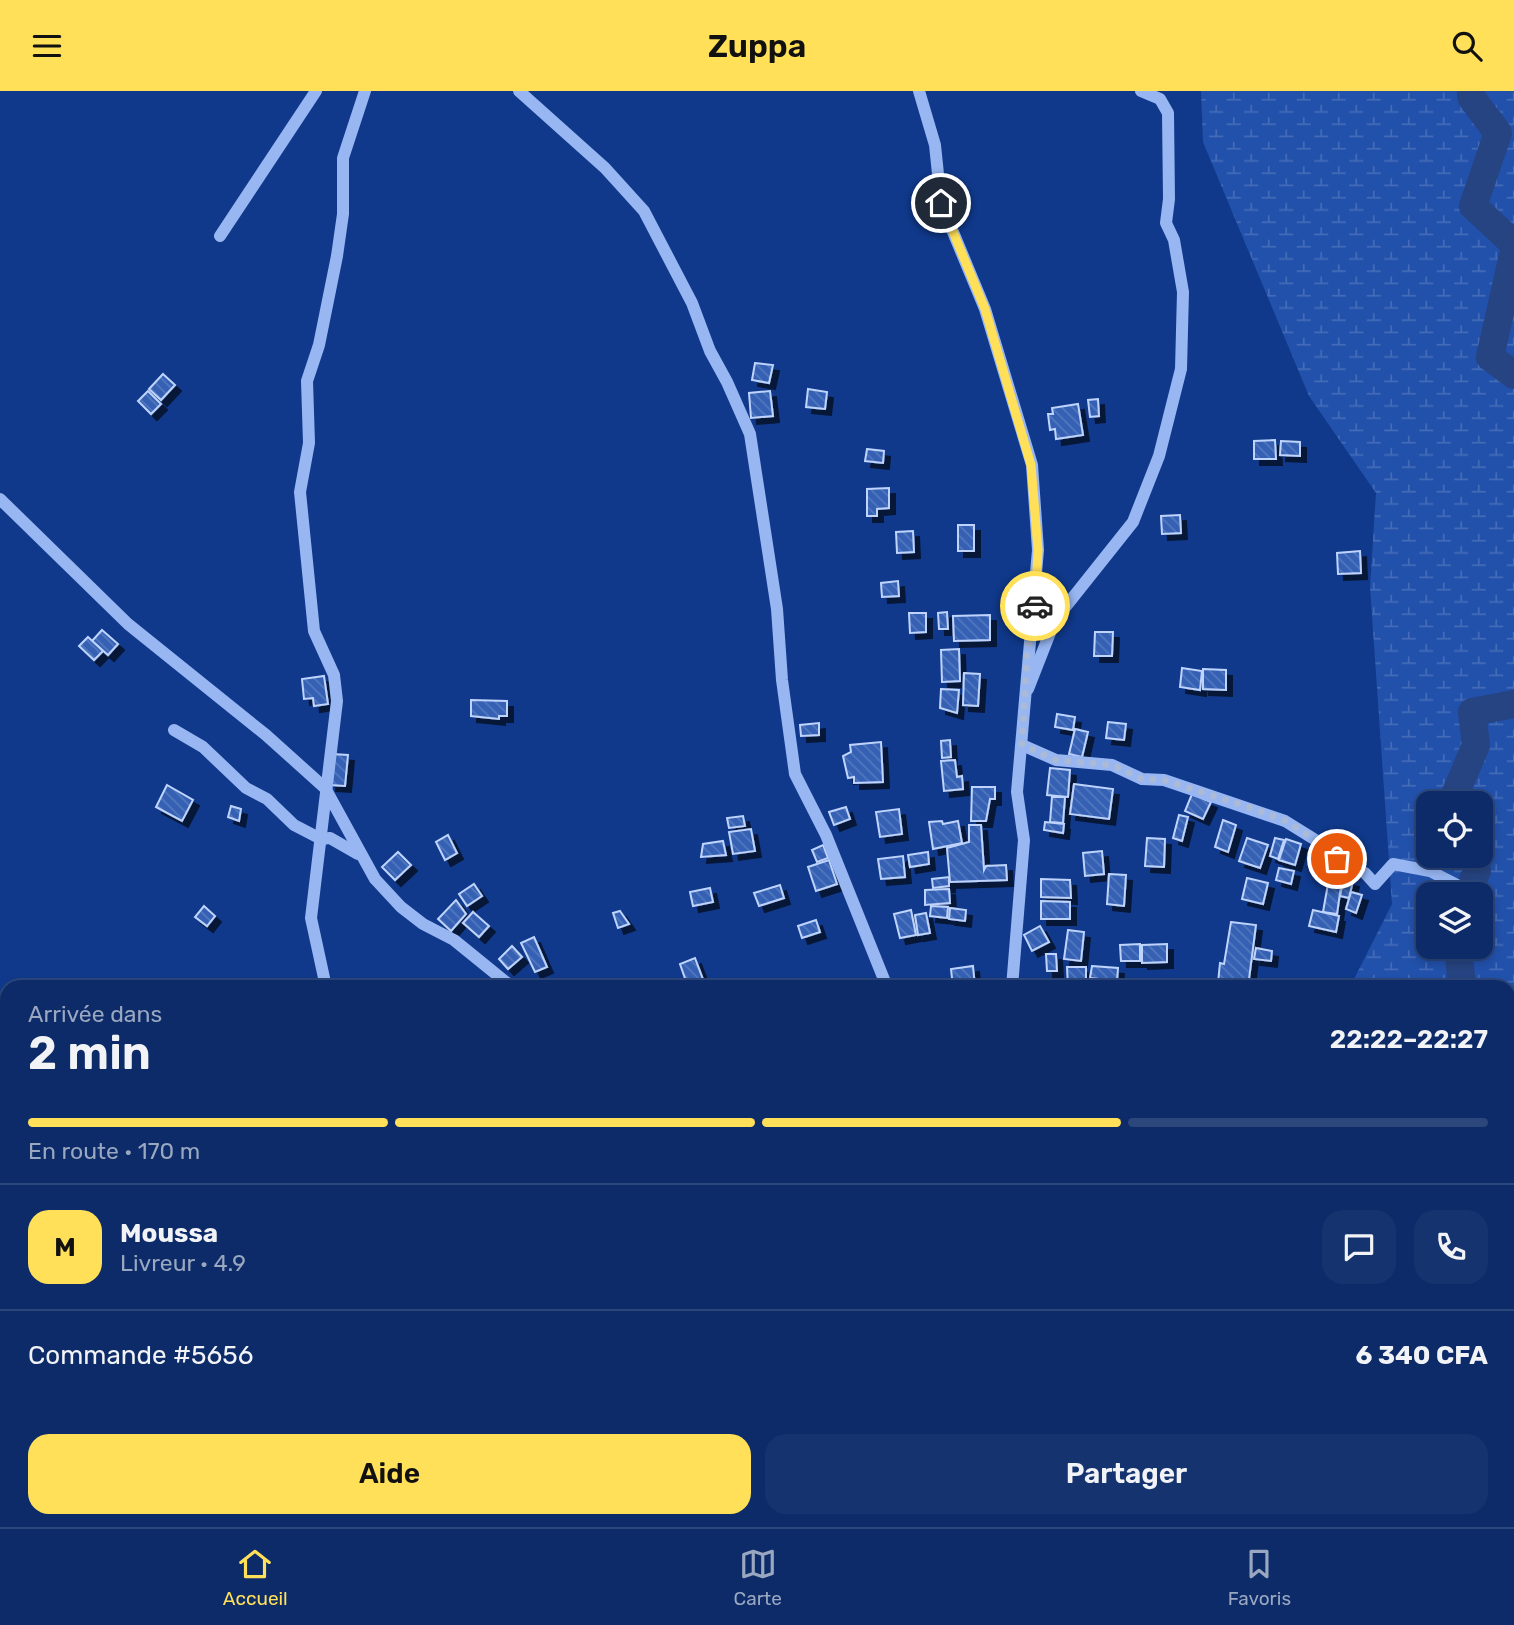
<!DOCTYPE html>
<html lang="fr">
<meta charset="utf-8">
<style>
body{margin:0;font-family:Rubik,sans-serif;background:#15336e;color:#f1f3f6;height:100vh;display:flex;flex-direction:column;font-size:26px;white-space:nowrap}
*{box-sizing:border-box;margin:0}
p{font-size:23px;color:#9aa7c0}
.icon{flex:none;width:38px;height:38px;fill:none;stroke:currentColor;stroke-width:2;stroke-linecap:round;stroke-linejoin:round}
.map{position:relative;flex:1;overflow:hidden}
.side{position:absolute;left:0px;top:889px;width:1516px;height:548px;display:flex;flex-direction:column;background:#0c2b68;border-radius:21px 21px 0 0;box-shadow:0 4px 10px #0003,0 0 0 2px #2c477c}
.side>*{flex:none}
.tools{position:absolute;left:1416px;top:700px;display:grid;gap:14px}
.tools a{display:grid;place-items:center;width:77px;height:77px;border-radius:14px;background:#0c2b68;box-shadow:0 4px 10px #0003,0 0 0 2px #2c477c;font-size:35px}
.pin{position:absolute;display:grid;place-items:center;width:60px;height:60px;color:#fff;margin:-30px;border:4px solid #fff;border-radius:50%;box-shadow:0 2px 7px #0007}
.courier{position:absolute;display:grid;place-items:center;width:70px;height:70px;margin:-35px;border:5px solid #ffe058;border-radius:50%;background:#fff;color:#222;box-shadow:0 2px 9px #0007}
.head em{font-style:normal;font-weight:600}
.head div{display:flex;flex-direction:column-reverse}
.head{display:flex;align-items:center;justify-content:space-between;height:119px;padding:0 28px}
h1{font-size:46px;font-weight:600;line-height:52px}
.bar{display:grid;grid-template-columns:repeat(4,1fr);gap:10px 7px;align-content:center;height:84px;padding:0 28px}
.bar i{height:9px;border-radius:5px;background:#2c477c}
.bar .on{background:#ffe058}
.bar p{grid-column:span 4}
.line{display:flex;align-items:center;gap:18px;padding:0 28px;border-top:2px solid #2c477c}
.line div{flex:1}
.round{display:grid;place-items:center;flex:none;width:74px;height:74px;border-radius:21px;background:#15336e}
.cta{display:flex;gap:14px;margin-top:auto;padding:14px 28px}
.cta a{flex:1;height:80px;border-radius:21px;background:#ffe058;color:#111;font-size:28px;font-weight:600;line-height:80px;text-align:center}
.cta a+a{background:#15336e;color:#f1f3f6}
header{display:flex;justify-content:space-between;align-items:center;height:91px;padding:0 28px;background:#ffe058;color:#111;font-size:32px;font-weight:600}
.menu{display:flex;justify-content:space-around;align-items:center;height:98px;border-top:2px solid #2c477c;background:#0c2b68;font-size:19px;color:#9aa7c0}
.menu a{display:grid;justify-items:center;gap:4px}
.menu .on{color:#ffe058}
.map>svg:first-child{display:block}
.wetland{fill:url(#wetland-marsh);fill-rule:evenodd}
.lines{fill:none;stroke-linecap:round;stroke-linejoin:round}
.river{stroke:#264481;stroke-width:28}
.building{fill:url(#building-back-hatch);stroke:#bed4fd;stroke-width:2;filter:url(#shadow)}
.minor{stroke:#97b6f2;stroke-width:12}
.done{stroke:#abbad6;stroke-width:7;stroke-dasharray:0 12.6}
.route{stroke:#ffe058;stroke-width:9}
</style>
<header><svg class="icon" aria-label="menu" viewBox="0 0 24 24"><path d="M4 6h16M4 12h16M4 18h16"/></svg>Zuppa<svg class="icon" aria-label="search" viewBox="0 0 24 24"><circle cx="10" cy="10" r="6"/><path d="M15 15l6 6"/></svg></header>
<div class="map">
<svg width="1514" height="1436" viewBox="0 0 1514 1436">
<defs>
<pattern id="wetland-marsh" width="20" height="14" patternUnits="userSpaceOnUse" patternTransform="scale(1.75)"><rect width="20" height="14" fill="#2251ab"/><path d="M1 5h8M5 5V1M11 12h8M15 12V8" fill="none" stroke="#436bb8"/></pattern>
<pattern id="building-back-hatch" width="6" height="6" patternUnits="userSpaceOnUse" patternTransform="scale(1.75)"><rect width="6" height="6" fill="#3460b3"/><path d="M-1 5l2 2M0 0l6 6M5-1l2 2" fill="none" stroke="#5278be"/></pattern>
<filter id="shadow"><feDropShadow dx="6" dy="6" stdDeviation="0" flood-color="#0009"/></filter>
</defs>
<rect width="100%" height="100%" fill="#10398b"/>
<path class="wetland" d="M1201,0h313v1436h-362l6,-6h350v-534h-158l42,-83 -22,-317 6,-94 -67,-97 -106,-254zM1428,712h52v53h-52zM1428,803h52v53h-52z"/>
<g class="lines">
<g class="river">
<polyline points="1471,0 1471,6 1498,42 1473,115 1514,153"/>
<polyline points="1514,160 1490,266 1514,284"/>
<polyline points="1456,712 1454,706 1476,654 1472,621 1514,613"/>
<polyline points="1467,803 1477,780 1472,765"/>
<polyline points="1458,856 1462,896"/>
<polyline points="1508,1002 1514,1020"/>
<polyline points="1508,1355 1514,1340"/>
<polyline points="1508,1389 1514,1386"/>
</g>
</g>
<g class="building">
<polygon points="755,272 773,274 769,292 752,289"/>
<polygon points="163,283 175,294 161,309 149,298"/>
<polygon points="808,298 827,301 825,318 806,316"/>
<polygon points="148,300 161,313 151,323 138,310"/>
<polygon points="770,300 773,325 751,327 749,302"/>
<polygon points="1098,308 1099,325 1090,326 1088,309"/>
<polygon points="1078,313 1083,344 1056,348 1055,338 1050,339 1048,323 1053,323 1052,317"/>
<polygon points="1275,349 1276,368 1254,368 1254,350"/>
<polygon points="1281,350 1300,351 1300,365 1280,364"/>
<polygon points="867,358 884,360 883,372 865,370"/>
<polygon points="889,397 889,417 877,418 877,425 867,425 867,398"/>
<polygon points="1180,424 1181,442 1162,443 1161,425"/>
<rect x="958" y="434" width="16" height="26"/>
<polygon points="913,440 914,461 897,462 896,441"/>
<polygon points="1360,460 1361,482 1338,483 1337,462"/>
<polygon points="898,490 899,505 882,506 881,492"/>
<polygon points="947,521 948,538 939,538 938,522"/>
<polygon points="909,522 926,522 926,541 910,542"/>
<polygon points="990,524 990,549 954,550 953,525"/>
<polygon points="102,539 118,553 108,564 92,550"/>
<polygon points="1095,541 1113,541 1112,565 1094,565"/>
<polygon points="88,546 103,560 94,569 79,555"/>
<polygon points="959,558 960,590 942,591 941,559"/>
<polygon points="1182,577 1202,580 1200,599 1180,596"/>
<polygon points="1203,578 1226,579 1226,599 1203,598"/>
<polygon points="964,582 980,583 978,615 963,614"/>
<polygon points="324,585 328,613 314,615 313,607 304,608 302,588"/>
<polygon points="941,598 959,599 957,622 940,617"/>
<polygon points="471,609 507,610 507,625 499,625 499,628 471,625"/>
<polygon points="1057,623 1075,626 1073,639 1055,636"/>
<polygon points="1108,631 1126,633 1124,649 1106,647"/>
<polygon points="819,632 819,644 801,645 800,634"/>
<polygon points="1075,638 1088,641 1082,666 1069,663"/>
<polygon points="950,649 951,666 942,667 941,650"/>
<polygon points="881,651 883,691 854,692 854,686 848,687 843,665 851,661 850,654"/>
<polygon points="332,663 348,664 345,695 330,694"/>
<polygon points="955,669 957,686 962,685 963,698 944,700 941,670"/>
<polygon points="1050,677 1070,679 1068,706 1047,704"/>
<polygon points="1074,693 1113,698 1109,728 1070,723"/>
<polygon points="167,694 193,709 182,730 156,716"/>
<polygon points="972,696 995,696 995,708 990,708 986,730 971,730"/>
<polygon points="1192,703 1211,711 1203,728 1185,720"/>
<polygon points="1052,706 1065,706 1063,732 1050,731"/>
<polygon points="231,715 241,718 239,730 228,726"/>
<polygon points="846,716 850,728 834,734 829,721"/>
<polygon points="899,718 902,743 880,746 876,721"/>
<polygon points="1179,724 1188,726 1182,750 1173,747"/>
<polygon points="743,725 745,735 729,737 727,727"/>
<polygon points="1223,729 1236,734 1228,761 1215,756"/>
<polygon points="942,730 943,733 958,730 962,752 933,758 929,731"/>
<polygon points="1045,731 1064,733 1063,742 1044,739"/>
<polygon points="969,734 981,734 984,779 986,775 1006,774 1007,789 950,791 947,757 969,751"/>
<polygon points="751,738 755,760 733,763 729,741"/>
<polygon points="448,744 457,762 445,769 436,751"/>
<polygon points="1147,747 1165,748 1164,776 1145,775"/>
<polygon points="1247,747 1268,754 1260,777 1239,770"/>
<polygon points="1275,747 1284,749 1278,768 1270,765"/>
<polygon points="1286,748 1301,753 1295,774 1279,769"/>
<polygon points="723,750 726,764 701,766 703,753"/>
<polygon points="823,754 828,767 817,771 812,759"/>
<polygon points="1102,760 1104,783 1085,785 1083,762"/>
<polygon points="398,761 411,774 395,789 382,776"/>
<polygon points="928,761 929,773 910,776 908,764"/>
<polygon points="903,765 905,786 881,788 878,768"/>
<polygon points="829,769 837,793 816,800 808,776"/>
<polygon points="1279,777 1294,780 1291,793 1276,789"/>
<polygon points="1109,783 1126,784 1124,815 1107,813"/>
<polygon points="949,786 949,795 933,797 932,788"/>
<polygon points="1247,787 1268,792 1263,813 1242,808"/>
<polygon points="1041,788 1070,789 1071,807 1041,806"/>
<polygon points="1344,788 1353,790 1349,807 1340,805"/>
<polygon points="474,793 482,805 467,815 459,803"/>
<polygon points="1328,793 1341,795 1337,823 1323,821"/>
<polygon points="780,794 784,807 759,815 754,802"/>
<polygon points="710,797 713,811 693,815 690,801"/>
<polygon points="949,798 950,812 925,814 925,799"/>
<polygon points="1351,801 1362,804 1356,822 1346,818"/>
<polygon points="456,809 466,823 451,840 438,828"/>
<polygon points="1041,810 1070,811 1070,828 1041,828"/>
<polygon points="204,815 215,825 207,835 195,826"/>
<polygon points="931,815 948,816 947,827 930,825"/>
<polygon points="950,817 966,819 965,830 949,828"/>
<polygon points="911,819 916,844 900,847 894,823"/>
<polygon points="1313,819 1339,825 1336,841 1309,835"/>
<polygon points="620,820 629,833 618,837 613,822"/>
<polygon points="473,821 489,835 479,846 463,832"/>
<polygon points="926,822 930,842 918,844 915,824"/>
<polygon points="816,829 820,841 802,847 798,835"/>
<polygon points="1231,831 1256,834 1248,896 1218,892 1220,872 1224,873"/>
<polygon points="1040,835 1049,851 1032,860 1024,844"/>
<polygon points="1068,839 1084,841 1081,870 1064,868"/>
<polygon points="534,846 547,876 535,881 521,852"/>
<polygon points="1140,853 1140,870 1121,870 1120,854"/>
<polygon points="1167,853 1167,871 1142,872 1142,854"/>
<polygon points="512,855 522,866 508,878 499,868"/>
<polygon points="1256,857 1272,860 1271,870 1254,868"/>
<polygon points="1046,863 1056,863 1057,880 1047,880"/>
<polygon points="695,867 704,891 688,896 680,873"/>
<polygon points="973,875 975,896 953,896 951,878"/>
<polygon points="1092,875 1118,877 1117,890 1090,887"/>
<polygon points="1067,876 1086,876 1086,896 1068,896"/>
<polygon points="48,1430 73,1430 71,1436 45,1436"/>
</g>
<g class="lines">
<g class="minor">
<polyline points="519,0 605,77 644,120 692,212 710,260 727,291 750,343 777,518 782,589 795,683 826,744 887,896"/>
<polyline points="919,0 935,54 941,112 985,218 1032,374 1038,459 1017,701 1024,749 1012,896"/>
<polyline points="220,145 316,0"/>
<polyline points="0,408 128,533 266,644 325,697 375,788 401,816 423,833 454,849 512,896"/>
<polyline points="1028,598 1055,529 1133,431 1159,365 1181,278 1183,201 1174,149 1166,132 1169,108 1168,22 1160,8 1141,0"/>
<polyline points="174,639 203,656 246,697 267,708 294,734 321,748 330,747 358,763"/>
<polyline points="1022,654 1056,669 1112,674 1142,688 1164,689 1285,730 1322,753 1337,768 1365,782 1375,793 1393,773 1430,780 1463,797"/>
<polyline points="326,896 311,827 337,610 334,584 314,540 300,401 309,352 307,290 319,254 337,165 343,123 343,67 365,0"/>
<polyline points="0,1101 7,1105"/>
<polyline points="358,1430 360,1436"/>
<polyline points="801,1430 803,1436"/>
<polyline points="943,1436 943,1430"/>
</g>
</g>
<g class="lines">
<polyline class="done" points="1035,515 1027,561 1022,654 1056,669 1112,674 1142,688 1164,689 1251,717 1286,730 1322,753 1337,768"/>
<polyline class="route" points="941,112 985,218 1031,374 1038,459 1035,515"/>
</g>
</svg>
<div class="tools">
<a><svg class="icon" aria-label="locate" viewBox="0 0 24 24"><circle cx="12" cy="12" r="6"/><path d="M12 2v4M12 18v4M2 12h4M18 12h4"/></svg></a>
<a><svg class="icon" aria-label="layers" viewBox="0 0 24 24"><path d="M12 4l9 5-9 5-9-5zM3 14l9 5 9-5"/></svg></a>
</div>
<div class="pin" style="left:1337px;top:768px;background:#ea580c"><svg class="icon" aria-label="bag" viewBox="0 0 24 24"><path d="M5 8h14l-1 12H6zM9 8a3 3 0 0 1 6 0"/></svg></div>
<div class="pin" style="left:941px;top:112px;background:#1f2937"><svg class="icon" aria-label="home" viewBox="0 0 24 24"><path d="M3 11l9-7 9 7M6 9v11h12V9"/></svg></div>
<div class="courier" style="left:1035px;top:515px"><svg class="icon" aria-label="car" viewBox="0 0 24 24"><path d="M5 17H2v-5l4-1 3-4h7l3 4 3 1v5h-3M9 17h6M6 11h13"/><circle cx="7" cy="17" r="2"/><circle cx="17" cy="17" r="2"/></svg></div>
<section class="side">
<div class="head"><div><h1>2 min</h1><p>Arrivée dans</p></div><em>22:22–22:27</em></div>
<div class="bar"><i class="on"></i><i class="on"></i><i class="on"></i><i></i><p>En route · 170 m</p></div>
<div class="line" style="height:126px"><b class="round" style="background:#ffe058;color:#111">M</b><div><b>Moussa</b><p>Livreur · 4.9</p></div><a class="round"><svg class="icon" aria-label="chat" viewBox="0 0 24 24"><path d="M4 5h16v11H9l-5 4z"/></svg></a><a class="round"><svg class="icon" aria-label="phone" viewBox="0 0 24 24"><path d="M5 4h4l2 5-3 2q2 4 5 5l2-3 5 2v4C11 20 4 13 5 4z"/></svg></a></div>
<div class="line" style="height:91px"><div>Commande #5656</div><b>6 340 CFA</b></div>
<div class="cta"><a>Aide</a><a>Partager</a></div>
</section>
</div>
<nav class="menu">
<a class="on"><svg class="icon" aria-label="home" viewBox="0 0 24 24"><path d="M3 11l9-7 9 7M6 9v11h12V9"/></svg>Accueil</a>
<a><svg class="icon" aria-label="map" viewBox="0 0 24 24"><path d="M3 6l6-2 6 2 6-2v14l-6 2-6-2-6 2zM9 4v14M15 6v14"/></svg>Carte</a>
<a><svg class="icon" aria-label="saved" viewBox="0 0 24 24"><path d="M7 4h10v16l-5-4-5 4z"/></svg>Favoris</a>
</nav>
